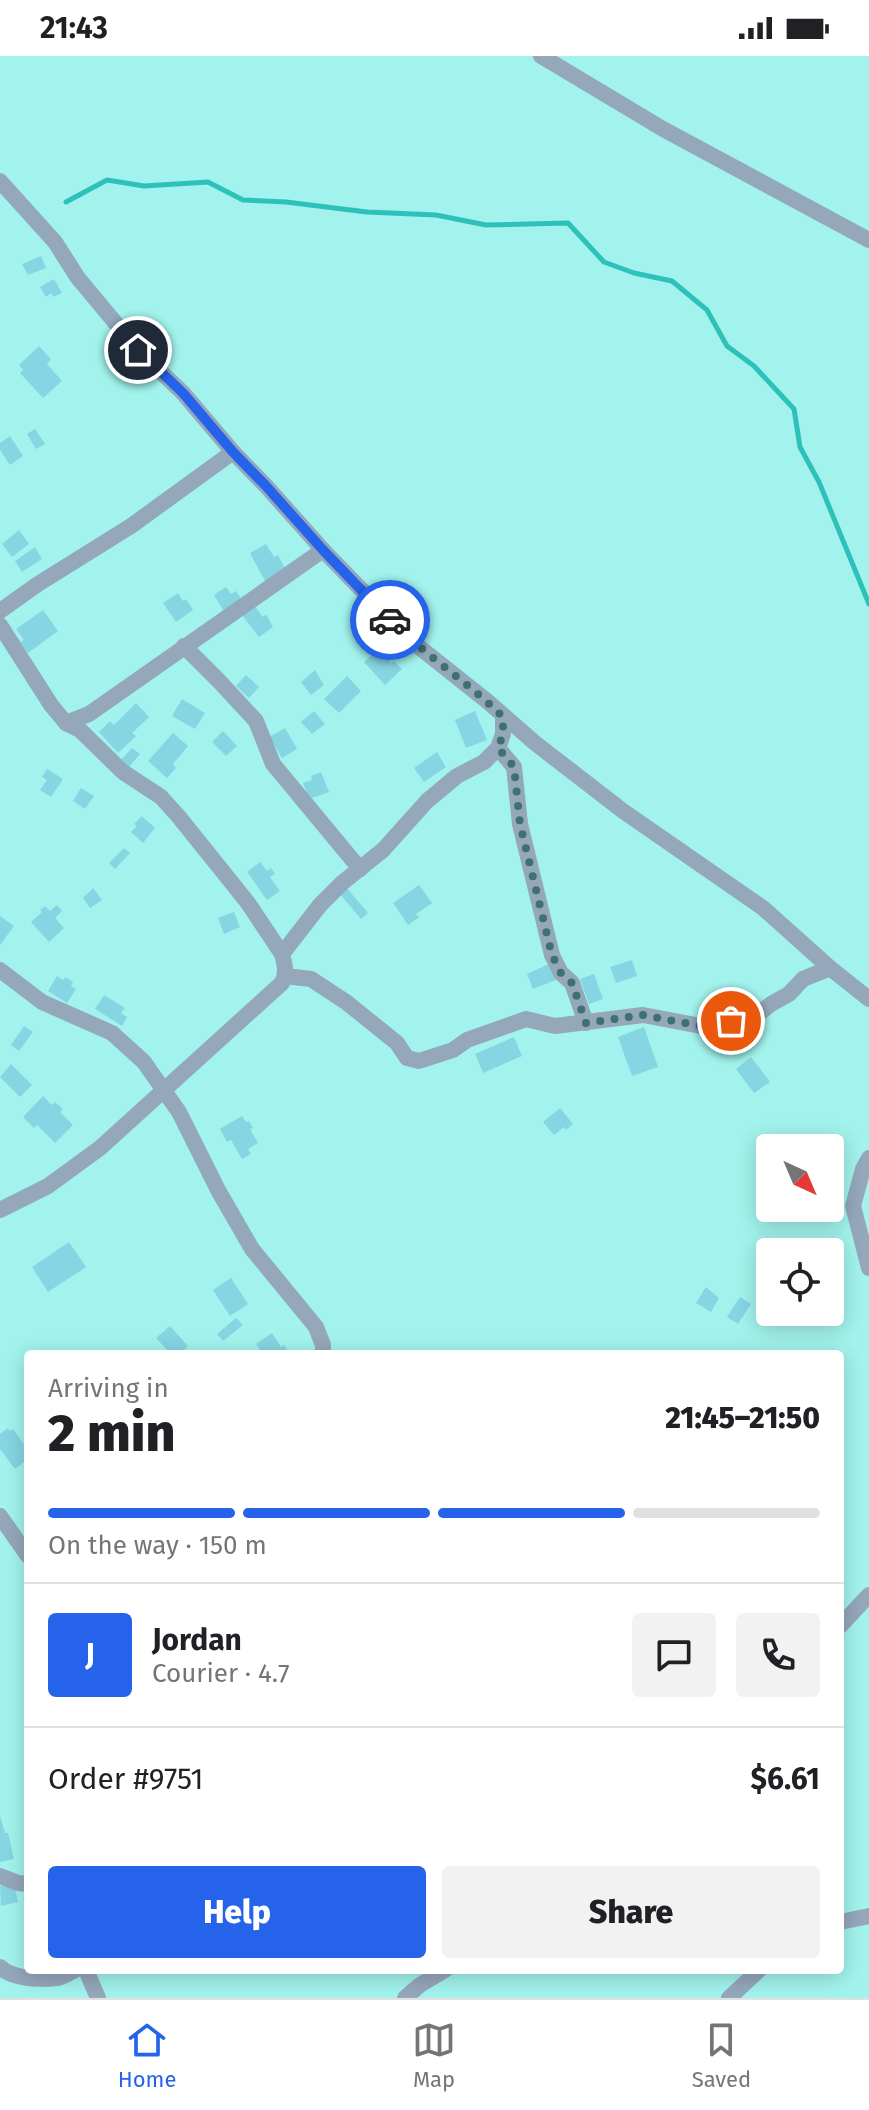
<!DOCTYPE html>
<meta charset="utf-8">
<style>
body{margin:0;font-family:"Fira Sans",sans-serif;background:#f2f2f2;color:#202124;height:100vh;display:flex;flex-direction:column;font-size:30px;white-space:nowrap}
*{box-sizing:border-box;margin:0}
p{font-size:26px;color:#757577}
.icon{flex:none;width:44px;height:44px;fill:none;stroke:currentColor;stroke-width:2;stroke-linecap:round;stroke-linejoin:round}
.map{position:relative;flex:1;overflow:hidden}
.details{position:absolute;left:24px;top:1294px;width:820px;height:624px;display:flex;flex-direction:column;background:#fff;border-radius:8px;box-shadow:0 4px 20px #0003}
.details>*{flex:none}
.needle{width:52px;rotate:136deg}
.fabs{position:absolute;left:756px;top:1078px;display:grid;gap:16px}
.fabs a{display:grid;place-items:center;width:88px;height:88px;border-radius:8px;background:#fff;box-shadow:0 4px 20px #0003;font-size:40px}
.pin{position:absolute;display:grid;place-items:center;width:68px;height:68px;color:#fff;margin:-34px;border:4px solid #fff;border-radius:50%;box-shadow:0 2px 8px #0007}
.courier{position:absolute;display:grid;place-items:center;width:80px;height:80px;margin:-40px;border:6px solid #2563eb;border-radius:50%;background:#fff;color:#222;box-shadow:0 2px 10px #0007}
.overview em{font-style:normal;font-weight:800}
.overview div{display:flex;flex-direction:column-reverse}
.overview{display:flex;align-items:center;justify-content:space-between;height:136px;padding:0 24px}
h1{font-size:52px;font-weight:800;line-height:60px}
.bar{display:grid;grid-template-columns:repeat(4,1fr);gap:12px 8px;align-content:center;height:96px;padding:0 24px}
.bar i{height:10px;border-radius:6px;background:#e0e0e0}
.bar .on{background:#2563eb}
.bar p{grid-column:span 4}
.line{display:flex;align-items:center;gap:20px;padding:0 24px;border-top:2px solid #e0e0e0}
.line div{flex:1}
.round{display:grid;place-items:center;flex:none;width:84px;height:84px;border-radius:8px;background:#f2f2f2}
.button{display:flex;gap:16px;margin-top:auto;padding:16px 24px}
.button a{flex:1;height:92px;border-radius:8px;background:#2563eb;color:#fff;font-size:32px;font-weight:800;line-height:92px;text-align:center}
.button a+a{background:#f2f2f2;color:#202124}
.status{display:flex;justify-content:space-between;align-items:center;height:56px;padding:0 40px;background:#fff;direction:ltr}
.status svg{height:22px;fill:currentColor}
.tab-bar{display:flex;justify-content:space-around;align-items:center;height:112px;border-top:2px solid #e0e0e0;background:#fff;font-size:22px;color:#757577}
.tab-bar a{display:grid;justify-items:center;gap:4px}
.tab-bar .on{color:#2563eb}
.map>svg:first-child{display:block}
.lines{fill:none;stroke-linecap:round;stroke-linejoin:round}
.stream{stroke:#2ec1ba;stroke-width:5}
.building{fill:#86d5e3}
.minor{stroke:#95a7bb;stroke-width:16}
.done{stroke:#3f726f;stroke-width:8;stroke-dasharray:0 14.4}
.route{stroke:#2563eb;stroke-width:10}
</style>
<div class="status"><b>21:43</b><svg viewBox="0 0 49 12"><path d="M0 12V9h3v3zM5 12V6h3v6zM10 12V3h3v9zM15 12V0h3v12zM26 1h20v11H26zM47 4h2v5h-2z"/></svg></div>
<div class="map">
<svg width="869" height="1942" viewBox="0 0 869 1942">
<rect width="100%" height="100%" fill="#a2f3ed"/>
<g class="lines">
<polyline class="stream" points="66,146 107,124 144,130 208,126 243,144 286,146 367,156 436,159 486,169 568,167 604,206 634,217 672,225 707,254 727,290 754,310 794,353 800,391 819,426 869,548"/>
</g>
<g class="building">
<polygon points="41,200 46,212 28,219 22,208"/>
<polygon points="54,223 62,237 53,241 51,237 46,241 40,231"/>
<polygon points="39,290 51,303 47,308 62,325 43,342 20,317 23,314 19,309"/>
<polygon points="35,373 45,388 36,393 27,378"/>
<polygon points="10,380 23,400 10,409 0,394 0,387"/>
<polygon points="19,474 29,488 12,501 2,488"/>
<polygon points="266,488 274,501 278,499 286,514 265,525 250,497"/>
<polygon points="35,491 42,503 22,516 15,505"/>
<polygon points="226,531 231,538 236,535 243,546 225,557 214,539"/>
<polygon points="178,537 183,545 186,543 193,554 176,566 163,547"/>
<polygon points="254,549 263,561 266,558 273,571 259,581 241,558"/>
<polygon points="43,554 58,575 28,597 20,586 24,584 16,573"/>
<polygon points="378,593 391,607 394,605 402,613 385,629 364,606"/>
<polygon points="315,614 324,629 311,639 301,626"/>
<polygon points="246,619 259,631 249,642 236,630"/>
<polygon points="347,620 361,635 339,657 324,643"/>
<polygon points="182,643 205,657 195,673 172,660"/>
<polygon points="136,647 149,661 132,677 136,680 118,697 99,676 110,665 114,669"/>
<polygon points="314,655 325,668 312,678 301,666"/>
<polygon points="475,655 487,684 466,692 455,664"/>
<polygon points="285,672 297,693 282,702 269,681"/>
<polygon points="223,675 237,690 226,700 212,686"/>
<polygon points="173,677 188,690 173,708 176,712 167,722 148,705"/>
<polygon points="132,692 140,698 128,712 120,705"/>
<polygon points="437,696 446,711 424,726 414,712"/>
<polygon points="47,713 63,723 51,741 40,734 47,724 42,721"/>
<polygon points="321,716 329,736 309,743 303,727 312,724 311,720"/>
<polygon points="81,732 94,740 85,753 73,745"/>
<polygon points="142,760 155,772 143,787 131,776 137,770 134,768"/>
<polygon points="124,792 130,797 115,813 109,807"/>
<polygon points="260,806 267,815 271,812 275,818 270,821 280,835 267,844 247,816"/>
<polygon points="419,829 432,847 416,858 419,861 408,869 393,847"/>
<polygon points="346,831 368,857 361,863 339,837"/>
<polygon points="93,832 102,844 90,852 83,842"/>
<polygon points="57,849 62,855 55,862 64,872 49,886 31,866 42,856 40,854 45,850 50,855"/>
<polygon points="234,856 240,871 224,878 218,862"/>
<polygon points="0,860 14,870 0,889"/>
<polygon points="632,904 637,920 616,927 610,911"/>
<polygon points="551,907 558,923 533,933 527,918"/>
<polygon points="594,918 603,943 589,948 580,923"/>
<polygon points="57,920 63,924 65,921 73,926 71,930 76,933 67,947 48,935"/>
<polygon points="104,939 125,952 121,957 127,961 122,970 95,953"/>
<polygon points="24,970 33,976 19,995 11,989"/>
<polygon points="644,971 658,1011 632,1020 618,981"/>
<polygon points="514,981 522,1000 483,1017 475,998"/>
<polygon points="751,1001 770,1026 754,1037 736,1013"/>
<polygon points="11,1008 32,1029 20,1041 0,1021"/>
<polygon points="43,1040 52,1049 55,1046 63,1053 60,1056 73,1069 55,1087 37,1069 34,1072 23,1061"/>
<polygon points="560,1052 573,1068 566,1074 564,1071 554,1079 543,1066"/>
<polygon points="242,1060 246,1066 249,1065 253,1072 250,1073 258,1087 248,1093 251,1098 242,1103 231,1084 227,1086 220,1073"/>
<polygon points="69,1186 86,1211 48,1236 32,1211"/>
<polygon points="231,1222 248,1248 230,1260 213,1234"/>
<polygon points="706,1231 719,1242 711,1256 696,1247"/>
<polygon points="740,1241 751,1248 738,1268 727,1261"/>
<polygon points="236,1262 243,1269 223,1285 217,1278"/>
<polygon points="170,1270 188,1290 180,1298 171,1298 156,1282"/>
<polygon points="272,1277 281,1291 284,1289 290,1298 263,1298 256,1288"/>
<polygon points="8,1372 10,1375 13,1373 25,1390 23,1392 28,1399 28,1403 15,1413 0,1393 0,1378"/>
<polygon points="0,1759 5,1777 8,1777 14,1803 0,1806"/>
<polygon points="11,1827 13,1834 15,1833 18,1846 1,1850 0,1830"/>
</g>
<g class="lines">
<g class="minor">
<polyline points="541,0 663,73 869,184"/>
<polyline points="0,125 55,186 78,222 138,294 183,337 233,396 266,430 323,494 409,583 487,645 535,687 623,755 763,852 830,912 869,943"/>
<polyline points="0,555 38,528 131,470 233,396"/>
<polyline points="0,569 51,649 66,667 80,674 123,716 161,741 179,761 248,847 282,898"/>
<polyline points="184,590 219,625 256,665 273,708 360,813"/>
<polyline points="66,667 89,658 323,494"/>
<polyline points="498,692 514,711 520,768 552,899 561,917 572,927 586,967"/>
<polyline points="0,914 42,946 112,977 144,1006 179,1056 218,1134 252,1193 316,1271 323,1289 323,1298"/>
<polyline points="285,920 311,923 346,946 397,987 407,1002 419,1005 453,994 467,984 526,963 555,970 643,959 711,972 731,965 752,963 771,948 789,938 803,923 830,912"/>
<polyline points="869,1102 863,1113 853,1150 869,1212"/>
<path d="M0,1154l48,-24 52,-38 182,-165c5,-11 3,-18 0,-29l38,-49 22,-22 41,-33 44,-49 30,-25 27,-14 14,-14 5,-14v-17"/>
<polyline points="0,1460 28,1500"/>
<polyline points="840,1570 869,1539"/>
<polyline points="0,1820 18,1827 28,1828"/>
<polyline points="840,1866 869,1860"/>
<path d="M0,1911c12,12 40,13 57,11 6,-1 12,-5 18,-8"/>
<polyline points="86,1914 98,1942"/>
<polyline points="405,1942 420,1929 445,1914"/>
<polyline points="729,1942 759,1914"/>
</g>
</g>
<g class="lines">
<path class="done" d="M390,564c35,35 78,62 113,97v17l-5,14 16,19 6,57 32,131 9,18 11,10 14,40 57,-8 68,13 20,-7"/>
<polyline class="route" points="138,294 183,337 233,396 266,430 323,494 390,564"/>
</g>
</svg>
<div class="fabs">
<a><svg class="needle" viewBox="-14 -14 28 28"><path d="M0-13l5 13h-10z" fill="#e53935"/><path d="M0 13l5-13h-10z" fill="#757577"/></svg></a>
<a><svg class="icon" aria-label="locate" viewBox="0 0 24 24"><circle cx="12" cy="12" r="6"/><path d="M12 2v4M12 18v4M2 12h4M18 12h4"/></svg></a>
</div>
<div class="pin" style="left:731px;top:965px;background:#ea580c"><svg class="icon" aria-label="bag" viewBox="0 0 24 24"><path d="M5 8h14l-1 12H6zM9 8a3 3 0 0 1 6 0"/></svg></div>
<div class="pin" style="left:138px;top:294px;background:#1f2937"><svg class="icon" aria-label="home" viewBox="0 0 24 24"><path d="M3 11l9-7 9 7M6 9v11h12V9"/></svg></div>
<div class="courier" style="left:390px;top:564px"><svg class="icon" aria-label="car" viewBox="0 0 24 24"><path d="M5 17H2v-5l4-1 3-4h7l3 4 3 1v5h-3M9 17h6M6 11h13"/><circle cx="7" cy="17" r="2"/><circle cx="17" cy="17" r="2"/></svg></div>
<section class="details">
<div class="overview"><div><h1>2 min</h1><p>Arriving in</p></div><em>21:45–21:50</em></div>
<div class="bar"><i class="on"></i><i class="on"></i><i class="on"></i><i></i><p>On the way · 150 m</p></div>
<div class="line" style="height:144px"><b class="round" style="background:#2563eb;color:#fff">J</b><div><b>Jordan</b><p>Courier · 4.7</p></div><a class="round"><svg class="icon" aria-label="chat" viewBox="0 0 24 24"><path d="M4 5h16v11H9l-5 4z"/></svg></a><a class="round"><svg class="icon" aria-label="phone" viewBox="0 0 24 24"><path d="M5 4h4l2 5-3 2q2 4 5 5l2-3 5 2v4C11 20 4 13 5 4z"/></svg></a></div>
<div class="line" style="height:104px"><div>Order #9751</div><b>$6.61</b></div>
<div class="button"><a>Help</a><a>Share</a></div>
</section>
</div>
<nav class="tab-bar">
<a class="on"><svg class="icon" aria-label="home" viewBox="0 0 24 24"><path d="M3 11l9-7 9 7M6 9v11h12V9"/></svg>Home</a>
<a><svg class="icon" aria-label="map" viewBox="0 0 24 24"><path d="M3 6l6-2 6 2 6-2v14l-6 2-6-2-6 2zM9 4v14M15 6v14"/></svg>Map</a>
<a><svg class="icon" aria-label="saved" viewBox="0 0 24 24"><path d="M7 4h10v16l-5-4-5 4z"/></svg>Saved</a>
</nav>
